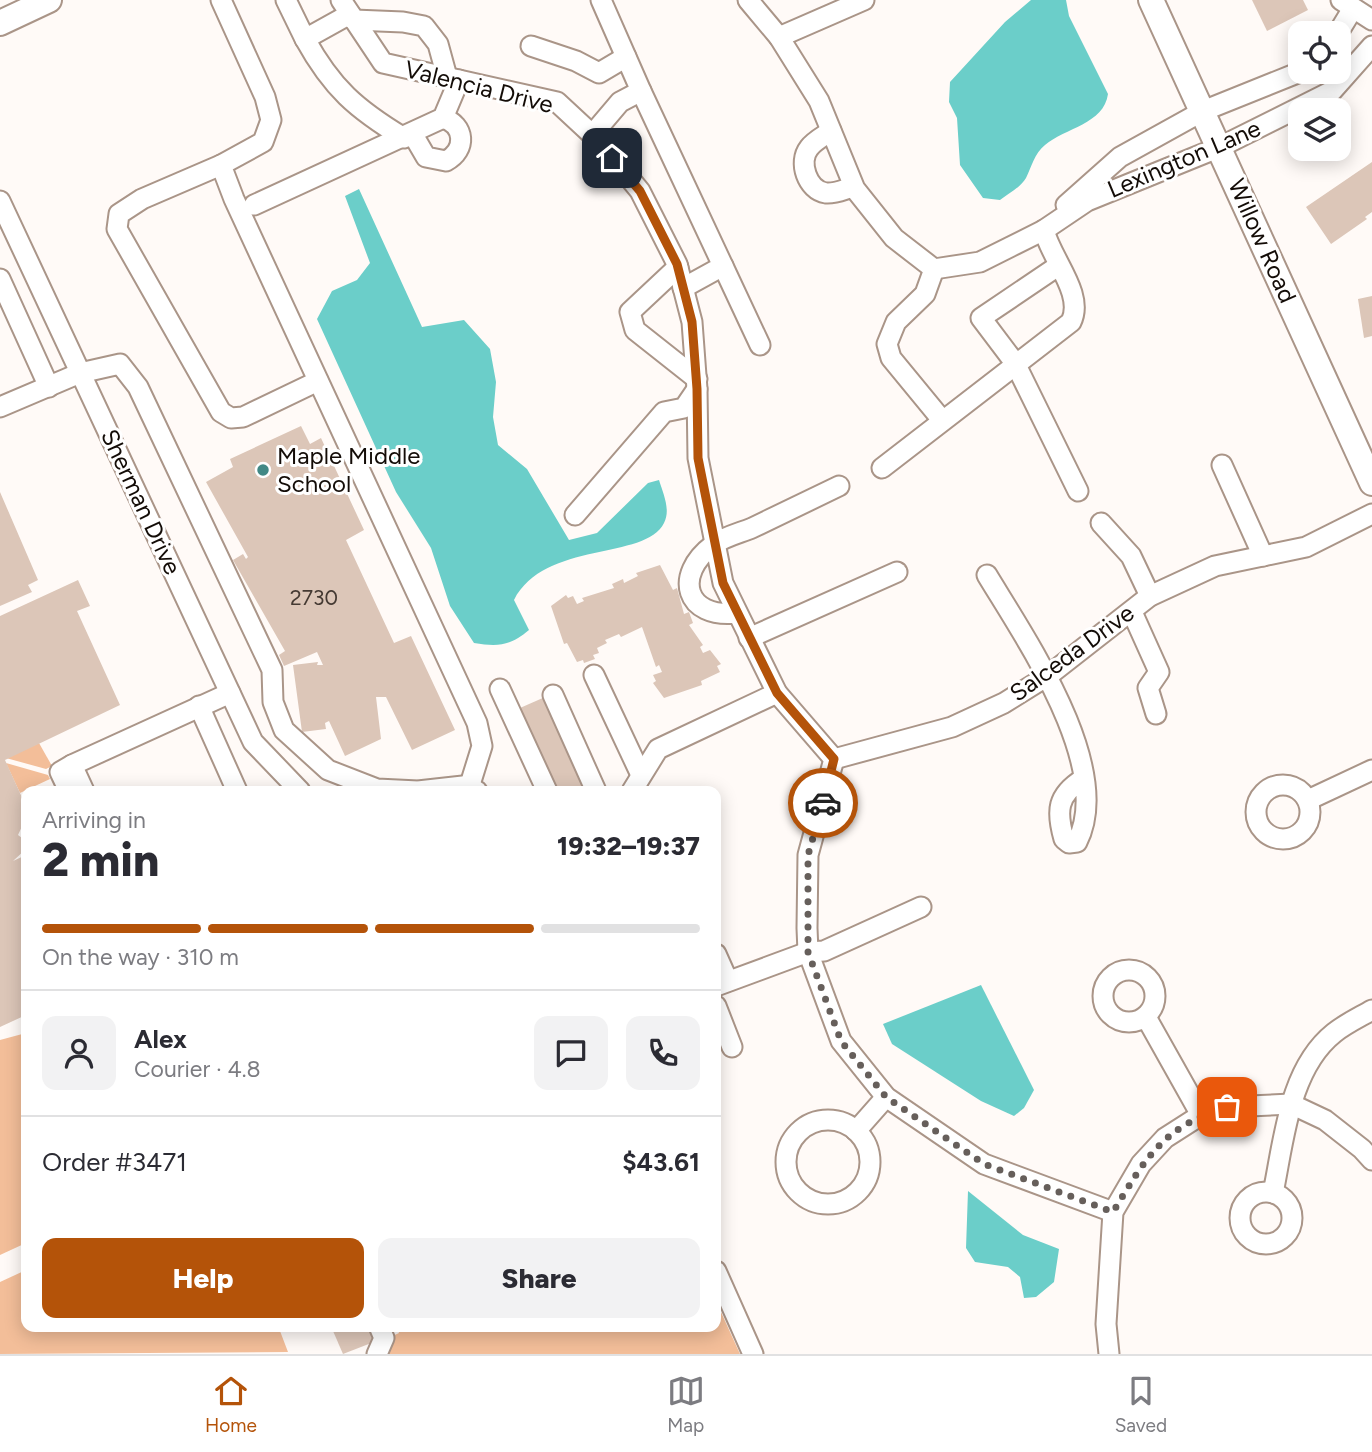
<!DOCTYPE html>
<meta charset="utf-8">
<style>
body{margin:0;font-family:Figtree,sans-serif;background:#f2f2f3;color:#2b2b33;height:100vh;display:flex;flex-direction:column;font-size:26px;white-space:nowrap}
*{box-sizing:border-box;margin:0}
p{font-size:23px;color:#7c7c81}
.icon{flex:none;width:38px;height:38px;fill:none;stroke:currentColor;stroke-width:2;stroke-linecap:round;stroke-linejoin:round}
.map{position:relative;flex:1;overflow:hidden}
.sheet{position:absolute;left:21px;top:786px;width:700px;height:546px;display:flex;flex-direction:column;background:#fff;border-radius:14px;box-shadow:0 4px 18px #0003}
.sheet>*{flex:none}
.tools{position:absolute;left:1288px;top:21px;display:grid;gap:14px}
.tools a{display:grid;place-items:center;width:63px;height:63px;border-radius:14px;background:#fff;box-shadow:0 4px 18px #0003;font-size:35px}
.pin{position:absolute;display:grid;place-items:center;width:60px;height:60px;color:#fff;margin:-30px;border-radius:14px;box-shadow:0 4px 10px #0006}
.courier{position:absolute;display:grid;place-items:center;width:70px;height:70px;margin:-35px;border:5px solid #b45309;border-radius:50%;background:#fff;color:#222;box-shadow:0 2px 9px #0007}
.headline em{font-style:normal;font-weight:800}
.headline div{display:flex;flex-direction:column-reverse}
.headline{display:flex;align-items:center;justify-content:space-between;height:119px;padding:0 21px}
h1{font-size:46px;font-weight:800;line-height:52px}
.bar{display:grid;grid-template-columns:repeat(4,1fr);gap:10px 7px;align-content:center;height:84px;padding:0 21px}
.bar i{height:9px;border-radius:5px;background:#e1e1e2}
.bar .on{background:#b45309}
.bar p{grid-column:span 4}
.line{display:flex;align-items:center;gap:18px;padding:0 21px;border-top:2px solid #e1e1e2}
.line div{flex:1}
.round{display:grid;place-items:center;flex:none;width:74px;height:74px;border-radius:14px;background:#f2f2f3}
.action{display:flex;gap:14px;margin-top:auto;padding:14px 21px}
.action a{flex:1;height:80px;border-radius:14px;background:#b45309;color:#fff;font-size:28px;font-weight:800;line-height:80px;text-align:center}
.action a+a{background:#f2f2f3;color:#2b2b33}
.tabs{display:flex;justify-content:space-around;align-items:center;height:98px;border-top:2px solid #e1e1e2;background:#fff;font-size:19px;color:#7c7c81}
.tabs a{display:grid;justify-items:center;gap:4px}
.tabs .on{color:#b45309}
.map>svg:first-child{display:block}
.green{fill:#f3be99}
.water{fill:#6bcec9}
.building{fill:#dcc6b8}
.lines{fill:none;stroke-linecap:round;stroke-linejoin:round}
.minor-casing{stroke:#aa9588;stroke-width:23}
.major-casing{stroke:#aa9588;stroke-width:28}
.minor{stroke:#fff;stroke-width:19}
.major{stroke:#fff;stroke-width:24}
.done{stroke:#665f5b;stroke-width:7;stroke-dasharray:0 12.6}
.route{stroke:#b45309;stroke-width:9}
.poi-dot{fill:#418885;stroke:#fff;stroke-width:2.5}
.labels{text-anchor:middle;stroke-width:6;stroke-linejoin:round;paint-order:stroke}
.number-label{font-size:21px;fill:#453a33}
.street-label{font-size:24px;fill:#130c07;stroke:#fff}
.poi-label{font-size:24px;fill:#130c07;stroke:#fff;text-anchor:start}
</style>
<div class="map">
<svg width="1372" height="1354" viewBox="0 0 1372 1354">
<rect width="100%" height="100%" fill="#fffaf7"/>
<g class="green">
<polygon points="39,743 52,766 46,769 6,758"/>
<polygon points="6,763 48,775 50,779 20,793"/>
<polygon points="26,1033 26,1243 0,1255 0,1040"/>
<polygon points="26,1270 26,1326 288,1327 280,1331 288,1352 0,1354 0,1282"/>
<polygon points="716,1301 740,1354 383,1354 388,1338 399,1333 397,1327 716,1326"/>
</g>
<g class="water">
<path d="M1031,0h35l3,16 39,78c-4,30 -43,34 -63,51 -11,9 -13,21 -19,33 -5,9 -18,16 -26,22l-17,-2 -23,-33 -3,-47 -8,-16 1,-20 55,-60z"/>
<path d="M359,189l63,138 42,-7 26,29 6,33 -3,35 5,28 29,24 42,71 28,-7 51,-50 11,-3c4,13 12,30 5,43 -19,38 -119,17 -150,77l15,30c-19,16 -31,17 -55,13l-24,-37 -19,-58 -35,-56 -79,-173 15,-28 25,-11 13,-17 -25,-67z"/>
<polygon points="981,985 1034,1090 1024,1108 1014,1116 981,1101 892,1044 883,1024"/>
<polygon points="968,1191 1023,1235 1059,1249 1054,1282 1036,1297 1024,1298 1020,1277 1008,1267 975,1262 966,1248"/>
</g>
<g class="building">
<polygon points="1252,0 1303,0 1308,10 1267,31"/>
<polygon points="1372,162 1372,212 1365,217 1367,219 1331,244 1306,207"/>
<polygon points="1372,296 1372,336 1364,338 1358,299"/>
<polygon points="301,426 310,444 321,438 364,530 346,540 394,643 411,636 455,730 412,750 386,697 376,697 381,739 345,756 329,721 325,723 326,729 302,732 293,665 318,662 317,665 323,665 317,652 284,666 279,655 285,651 233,560 243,554 246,559 248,557 206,482 233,467 230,459"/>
<polygon points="0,492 38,580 28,585 32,592 0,606"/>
<polygon points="660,565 673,590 677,588 684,614 689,612 693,623 689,625 703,645 700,647 703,653 710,650 721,664 717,666 720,672 701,681 702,685 664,698 653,683 656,681 653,675 662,672 659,665 656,667 642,627 621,637 619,634 605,640 607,643 597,648 599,653 593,655 595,659 584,663 583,660 577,662 567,643 564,644 551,606 566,595 568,598 573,596 577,604 584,601 582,598 614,588 612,584 623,579 624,583 638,576 636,573"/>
<polygon points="78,580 90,606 77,611 120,705 5,760 25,804 25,820 18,835 26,841 26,849 13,861 26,855 26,1015 0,1027 0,616"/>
<polygon points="545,697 589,791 558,791 520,708"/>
<polygon points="342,1326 373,1326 379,1340 343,1354 333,1331"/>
</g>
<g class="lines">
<defs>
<g id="minor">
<polyline points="221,0 265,97 271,120 263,142 221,165 234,199 477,723 482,746 468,791"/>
<polyline points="286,0 305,39 350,14"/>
<polyline points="341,0 383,63 557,102 599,141 640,191 677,264 692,322 697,389 698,458 723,583 777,693 834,759 808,855 807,928 808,952 841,1041 886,1097 984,1164 1113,1212"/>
<polyline points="748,0 779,37 819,101 855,189 894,238 934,269 925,294 896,322 887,344 891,358 942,420"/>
<polyline points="1341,0 1372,20"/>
<polyline points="354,20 403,22 424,26 438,44 447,77"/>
<polyline points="1338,33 1352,10"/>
<polyline points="779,37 864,0"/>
<path d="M305,39c27,49 51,70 99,99"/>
<polyline points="531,46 576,61 599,73 626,57"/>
<polyline points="641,91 723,266 683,288"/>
<path d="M831,131c-7,5 -17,10 -22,17 -11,14 -2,42 17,45 9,1 19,-4 27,-6"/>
<path d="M412,133l14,24 20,4c21,-11 19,-36 -3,-43"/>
<polyline points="592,135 620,102 641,91 601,0"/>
<polyline points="221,165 142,199 119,214 117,229 221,412 231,418 243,417 318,381"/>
<polyline points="0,201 253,742 300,791"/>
<polyline points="254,205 443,118 459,80"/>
<polyline points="1066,205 1120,157 1203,111 1300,72"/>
<polyline points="723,266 760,345"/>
<polyline points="1058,266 981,318 1015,363 1078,491"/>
<polyline points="678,267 630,312 635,330 697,379"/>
<polyline points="934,269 980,262 1044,230 1087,201 1220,147 1332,91 1372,46"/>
<polyline points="0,279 49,387"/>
<polyline points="0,407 80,373 120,364 138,387 272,670 273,702 284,730 328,770 377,789 418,791 463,786 477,791"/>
<polyline points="1222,465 1263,556"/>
<path d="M882,468l189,-146c14,-28 -20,-63 -27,-92"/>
<polyline points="575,515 664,412 684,408 697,389"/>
<polyline points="1101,523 1131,556 1150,596"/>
<path d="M987,575c38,63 128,193 90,267l-8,1 -5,-4c-8,-28 -7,-44 19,-60"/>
<polyline points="1132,612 1159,672 1148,688 1156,714"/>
<path d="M737,613c-52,6 -64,-38 -24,-68 10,-8 27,-12 39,-17 29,-14 58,-28 87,-42"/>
<polyline points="749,638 897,572"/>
<polyline points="594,675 641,775"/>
<polyline points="500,689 547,791"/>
<polyline points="553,695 596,791"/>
<polyline points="199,706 237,791"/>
<polyline points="834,759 952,727 1004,703 1049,675 1150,596 1215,566 1306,547 1372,514"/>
<circle cx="1283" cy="812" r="27"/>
<polyline points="69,791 60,772 72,765"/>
<polyline points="84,791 72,765 230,693"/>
<polyline points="632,791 658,749 777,693"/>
<polyline points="1308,800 1372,770"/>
<polyline points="716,954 728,981"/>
<circle cx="1129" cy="996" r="26"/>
<polyline points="716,986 808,952 824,951 921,907"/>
<polyline points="716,1006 732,1047"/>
<polyline points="1146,1017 1201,1115"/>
<circle cx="828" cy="1162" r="42"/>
<polyline points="856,1131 886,1097"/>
<circle cx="1266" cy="1218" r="26"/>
<path d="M1273,1193c11,-53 16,-124 61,-160 11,-9 26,-16 38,-23"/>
<polyline points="716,1271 753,1354"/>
<polyline points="377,1354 384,1338 379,1326"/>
<polyline points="1109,1354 1106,1324 1113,1212 1141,1164 1165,1138 1201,1115 1227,1107 1291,1104 1325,1120 1362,1149 1372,1160"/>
</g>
<g id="major">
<polyline points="1151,0 1372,483"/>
<polyline points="0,23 49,0"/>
</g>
</defs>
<use href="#minor" class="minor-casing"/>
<use href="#major" class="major-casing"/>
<use href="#minor" class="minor"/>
<use href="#major" class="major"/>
</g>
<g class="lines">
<path class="done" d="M823,803l-15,52v97l33,89 45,56 98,67 129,48c33,-54 49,-85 114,-105"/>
<polyline class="route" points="612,158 640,191 677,264 692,322 697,389 698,458 723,583 777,693 834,759 823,803"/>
</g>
<circle class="poi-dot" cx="263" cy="470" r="7"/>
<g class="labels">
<g class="number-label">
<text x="314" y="605">2730</text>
</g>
<g class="street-label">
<text transform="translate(479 87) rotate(14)" y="8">Valencia Drive</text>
<text transform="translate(1184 159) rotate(-23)" y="8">Lexington Lane</text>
<text transform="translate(1262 241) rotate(66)" y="8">Willow Road</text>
<text transform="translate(141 502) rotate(65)" y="8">Sherman Drive</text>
<text transform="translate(1072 653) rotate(-36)" y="8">Salceda Drive</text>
</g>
<g class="poi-label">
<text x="277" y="464">Maple Middle<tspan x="277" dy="28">School</tspan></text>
</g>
</g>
</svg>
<div class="tools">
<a><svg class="icon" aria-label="locate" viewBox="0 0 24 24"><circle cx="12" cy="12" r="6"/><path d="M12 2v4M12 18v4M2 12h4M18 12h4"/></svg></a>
<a><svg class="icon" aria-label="layers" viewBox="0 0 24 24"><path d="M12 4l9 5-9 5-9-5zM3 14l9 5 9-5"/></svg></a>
</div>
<div class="pin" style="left:1227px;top:1107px;background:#ea580c"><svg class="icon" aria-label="bag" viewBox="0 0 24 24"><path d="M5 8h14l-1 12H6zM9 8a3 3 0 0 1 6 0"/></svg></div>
<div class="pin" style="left:612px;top:158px;background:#1f2937"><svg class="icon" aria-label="home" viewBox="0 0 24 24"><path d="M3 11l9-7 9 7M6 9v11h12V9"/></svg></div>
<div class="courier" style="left:823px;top:803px"><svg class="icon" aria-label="car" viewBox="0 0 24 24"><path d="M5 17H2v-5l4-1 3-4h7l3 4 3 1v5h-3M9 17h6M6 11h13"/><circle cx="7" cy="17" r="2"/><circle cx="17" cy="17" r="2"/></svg></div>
<section class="sheet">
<div class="headline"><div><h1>2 min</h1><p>Arriving in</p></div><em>19:32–19:37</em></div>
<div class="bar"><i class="on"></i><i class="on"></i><i class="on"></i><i></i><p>On the way · 310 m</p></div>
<div class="line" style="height:126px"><a class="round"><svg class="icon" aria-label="person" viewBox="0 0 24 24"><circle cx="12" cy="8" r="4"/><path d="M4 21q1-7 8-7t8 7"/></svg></a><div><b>Alex</b><p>Courier · 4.8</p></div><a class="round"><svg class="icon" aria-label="chat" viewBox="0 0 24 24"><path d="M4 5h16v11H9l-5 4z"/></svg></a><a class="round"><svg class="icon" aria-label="phone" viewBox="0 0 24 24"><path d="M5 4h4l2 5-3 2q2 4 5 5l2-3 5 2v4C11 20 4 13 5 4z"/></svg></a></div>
<div class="line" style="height:91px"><div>Order #3471</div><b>$43.61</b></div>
<div class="action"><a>Help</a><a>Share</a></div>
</section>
</div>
<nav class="tabs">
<a class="on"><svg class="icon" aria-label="home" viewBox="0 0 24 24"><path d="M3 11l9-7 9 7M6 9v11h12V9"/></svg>Home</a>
<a><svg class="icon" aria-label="map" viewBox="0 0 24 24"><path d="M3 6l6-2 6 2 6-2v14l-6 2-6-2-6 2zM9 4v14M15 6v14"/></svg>Map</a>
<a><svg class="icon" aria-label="saved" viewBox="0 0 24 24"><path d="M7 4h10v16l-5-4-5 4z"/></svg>Saved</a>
</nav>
